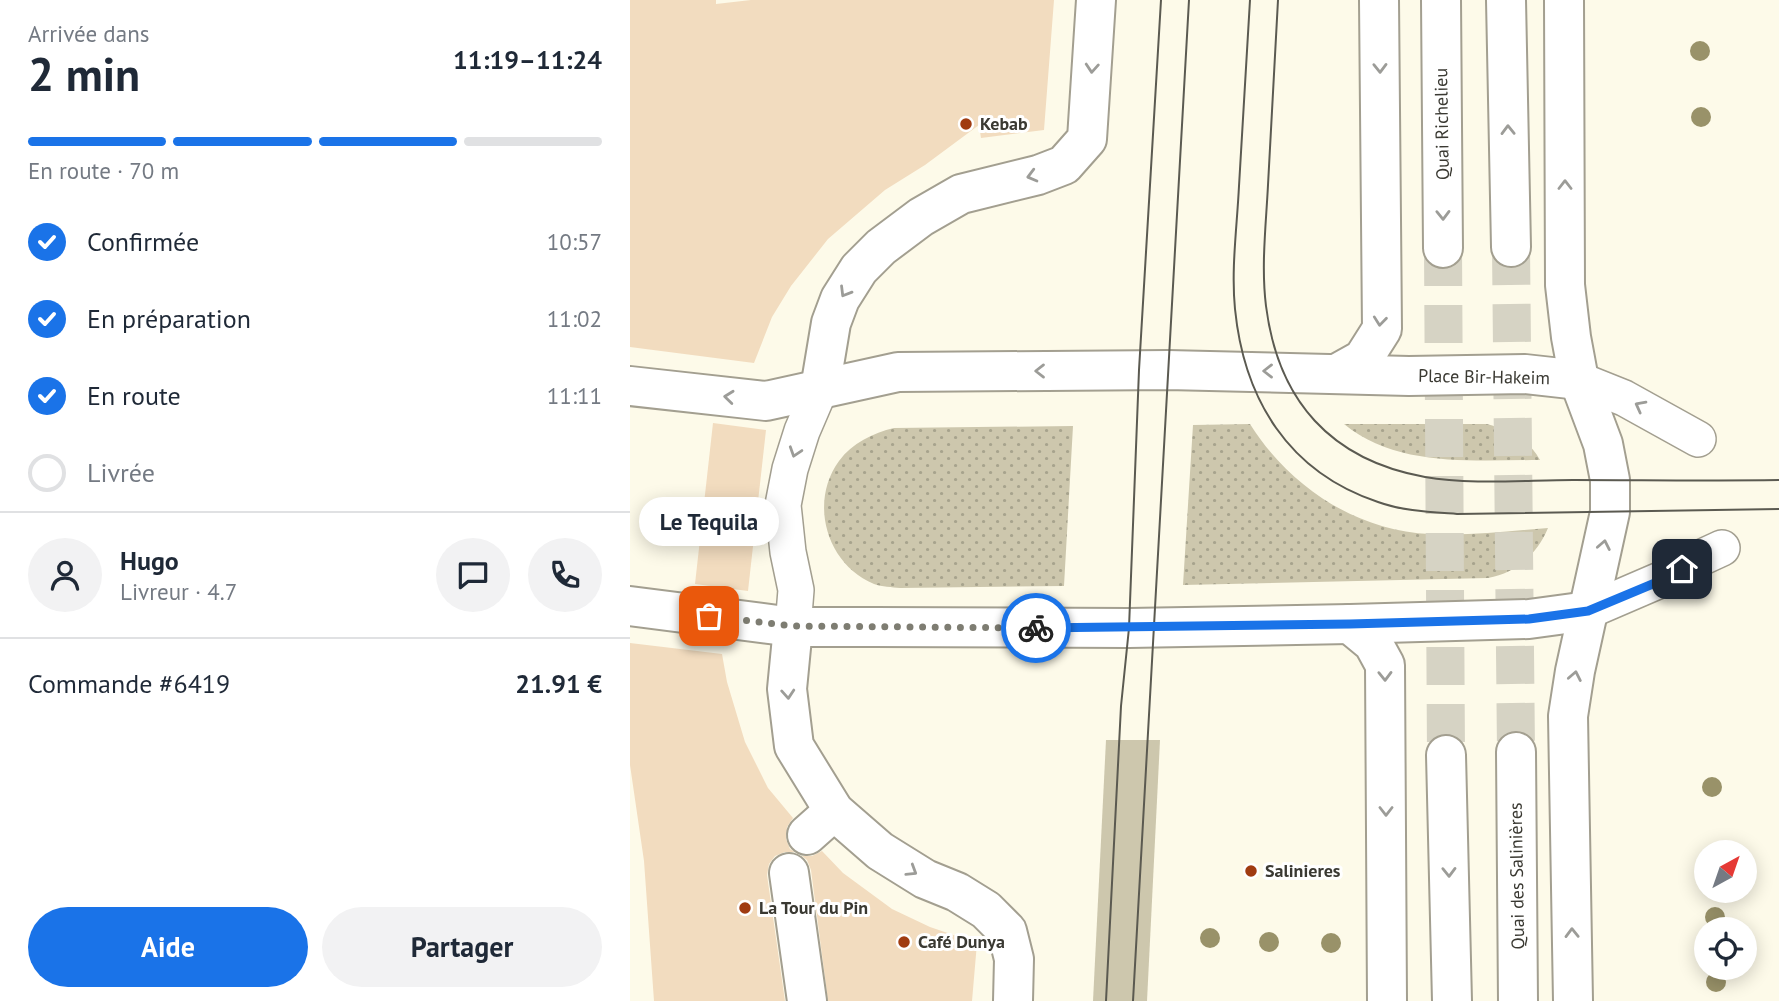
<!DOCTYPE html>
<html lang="fr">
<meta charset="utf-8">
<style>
body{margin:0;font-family:"PT Sans",sans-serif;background:#f2f2f3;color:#1f2937;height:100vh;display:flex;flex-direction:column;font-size:26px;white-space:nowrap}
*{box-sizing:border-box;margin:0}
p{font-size:23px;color:#747a83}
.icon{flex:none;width:38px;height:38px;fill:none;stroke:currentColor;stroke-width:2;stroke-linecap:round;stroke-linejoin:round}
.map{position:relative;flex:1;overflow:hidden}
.drawer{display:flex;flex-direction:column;background:#fff;width:630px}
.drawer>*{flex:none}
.needle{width:46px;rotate:40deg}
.tools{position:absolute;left:1064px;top:840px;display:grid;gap:14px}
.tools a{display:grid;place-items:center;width:63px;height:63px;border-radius:50%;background:#fff;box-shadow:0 4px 18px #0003;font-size:35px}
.pin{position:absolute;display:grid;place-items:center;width:60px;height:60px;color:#fff;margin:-30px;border-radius:14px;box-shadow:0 4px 10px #0006}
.courier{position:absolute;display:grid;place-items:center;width:70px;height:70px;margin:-35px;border:5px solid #1a73e8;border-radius:50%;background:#fff;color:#222;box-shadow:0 2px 9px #0007}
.bubble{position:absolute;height:49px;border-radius:24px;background:#fff;box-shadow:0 4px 18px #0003;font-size:23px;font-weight:700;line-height:49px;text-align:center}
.headline em{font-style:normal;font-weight:700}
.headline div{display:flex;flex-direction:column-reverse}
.headline{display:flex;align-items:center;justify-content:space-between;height:119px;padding:0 28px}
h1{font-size:46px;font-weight:700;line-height:52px}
.bar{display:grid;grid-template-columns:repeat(4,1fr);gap:10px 7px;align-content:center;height:84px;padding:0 28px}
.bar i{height:9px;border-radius:5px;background:#e0e1e3}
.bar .current{background:#1a73e8}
.bar p{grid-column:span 4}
.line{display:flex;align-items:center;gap:18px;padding:0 28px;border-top:2px solid #e0e1e3}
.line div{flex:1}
.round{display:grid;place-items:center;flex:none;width:74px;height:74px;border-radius:37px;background:#f2f2f3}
ol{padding:0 28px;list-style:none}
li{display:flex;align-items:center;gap:21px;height:77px}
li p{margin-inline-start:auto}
li .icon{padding:7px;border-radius:50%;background:#1a73e8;color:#fff;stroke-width:4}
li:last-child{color:#747a83}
li i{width:38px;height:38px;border:4px solid #e0e1e3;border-radius:50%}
.cta{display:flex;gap:14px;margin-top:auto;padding:14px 28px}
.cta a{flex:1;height:80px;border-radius:42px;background:#1a73e8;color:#fff;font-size:28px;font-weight:700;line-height:80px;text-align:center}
.cta a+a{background:#f2f2f3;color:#1f2937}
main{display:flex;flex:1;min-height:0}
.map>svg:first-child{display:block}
.grass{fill:#cdc7ad}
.park{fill:url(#park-dots)}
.building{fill:#f2dcbf}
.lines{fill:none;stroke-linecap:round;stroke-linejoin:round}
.secondary-tunnel{stroke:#d6d3c4;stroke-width:38;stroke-dasharray:38 19;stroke-linecap:butt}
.service-casing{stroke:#a39f90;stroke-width:38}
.minor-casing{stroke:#a39f90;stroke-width:42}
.secondary-casing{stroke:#a39f90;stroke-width:42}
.service{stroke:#fff;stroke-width:35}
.minor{stroke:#fff;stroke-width:38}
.secondary{stroke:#fff;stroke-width:38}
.tram{stroke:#5b5a51;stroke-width:2}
.tree{fill:#999269}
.oneway{stroke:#9c9c98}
.done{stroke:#7e7d72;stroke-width:7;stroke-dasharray:0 12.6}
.route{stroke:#1a73e8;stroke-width:9}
.poi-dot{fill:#a03b10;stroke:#fff;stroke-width:2.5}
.labels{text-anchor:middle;stroke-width:6;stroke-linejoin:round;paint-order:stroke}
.poi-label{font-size:18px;font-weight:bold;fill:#3a3932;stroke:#fff;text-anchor:start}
.street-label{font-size:18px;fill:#3a3932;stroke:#fff}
</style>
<main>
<section class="drawer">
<div class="headline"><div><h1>2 min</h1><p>Arrivée dans</p></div><em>11:19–11:24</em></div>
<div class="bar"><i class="current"></i><i class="current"></i><i class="current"></i><i></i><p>En route · 70 m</p></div>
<ol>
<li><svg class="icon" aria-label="check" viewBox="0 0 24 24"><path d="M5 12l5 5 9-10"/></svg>Confirmée<p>10:57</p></li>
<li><svg class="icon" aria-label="check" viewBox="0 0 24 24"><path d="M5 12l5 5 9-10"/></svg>En préparation<p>11:02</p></li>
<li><svg class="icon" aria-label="check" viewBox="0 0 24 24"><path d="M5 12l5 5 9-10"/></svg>En route<p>11:11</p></li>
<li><i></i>Livrée</li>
</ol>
<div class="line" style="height:126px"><a class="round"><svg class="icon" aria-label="person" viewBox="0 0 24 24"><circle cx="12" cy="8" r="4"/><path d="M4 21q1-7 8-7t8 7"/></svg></a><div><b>Hugo</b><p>Livreur · 4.7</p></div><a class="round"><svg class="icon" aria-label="chat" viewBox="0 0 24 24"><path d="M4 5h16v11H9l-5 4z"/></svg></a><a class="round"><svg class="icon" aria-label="phone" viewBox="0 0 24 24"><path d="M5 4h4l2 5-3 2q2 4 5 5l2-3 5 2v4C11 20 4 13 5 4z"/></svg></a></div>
<div class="line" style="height:91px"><div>Commande #6419</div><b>21.91 €</b></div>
<div class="cta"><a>Aide</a><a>Partager</a></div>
</section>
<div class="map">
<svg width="1149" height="1001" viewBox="0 0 1149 1001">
<defs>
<pattern id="park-dots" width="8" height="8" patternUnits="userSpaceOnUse" patternTransform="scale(1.75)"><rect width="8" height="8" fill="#cdc7ad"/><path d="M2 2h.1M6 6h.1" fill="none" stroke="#a7a38d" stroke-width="1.8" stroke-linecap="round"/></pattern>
</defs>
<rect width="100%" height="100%" fill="#fdfae9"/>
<polygon class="grass" points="476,740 530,740 517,1001 463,1001"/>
<g class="park">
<path d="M620,424c39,62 106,107 180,110 39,2 79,-3 118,-6 -11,26 -31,45 -60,50l-305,7 10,-160z"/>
<path d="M714,424h143c21,6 42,15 53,36 -65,0 -143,8 -196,-36z"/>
<path d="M443,426l-9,160 -164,2c-8,-1 -18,-1 -26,-4 -48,-20 -65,-82 -35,-123 13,-18 34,-28 55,-33z"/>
</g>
<g class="building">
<polygon points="0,0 86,0 86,4 121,0 424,0 414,130 351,138 349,125 295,165 255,190 198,239 161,286 142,317 124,363 0,347"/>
<polygon points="83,423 136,430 118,591 65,584"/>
<polygon points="0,643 92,654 97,682 115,742 138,788 163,818 157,827 156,839 160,849 165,852 155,852 145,856 139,864 137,875 155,1001 24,1001 14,861 0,765"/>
<polygon points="192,851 213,873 262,909 300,927 347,943 342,1001 198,1001 181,870 177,860 172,856 182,856"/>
</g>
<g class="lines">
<g class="secondary-tunnel">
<polyline points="881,247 886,752"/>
<polyline points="813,248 816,755"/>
</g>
<defs>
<g id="service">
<polyline points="949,380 994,398 1068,439"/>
<polyline points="958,611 1037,577 1066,560 1092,548"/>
<polyline points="163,627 166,590 158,552 153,505 160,469 172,431 190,389"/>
</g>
<g id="minor">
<polyline points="190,389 201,323 210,299 229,269 251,247 291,217 331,194 408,175 434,165 457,139 466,0"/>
<polyline points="163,627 157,689 164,746 204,811 250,851 295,879 327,892 356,910 377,931 384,959 383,1001"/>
<polyline points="177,835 204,811"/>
<polyline points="159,873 177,1001"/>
</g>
<g id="secondary">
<polyline points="811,0 813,248"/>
<polyline points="876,0 881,247"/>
<polyline points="934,0 935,285 941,337 949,380 973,444 980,480 980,512 945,671 938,716 943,1001"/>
<polyline points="706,374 733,359 752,329 749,0"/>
<polyline points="0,386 136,401 268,372 538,370 779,376 895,374 949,380"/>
<polyline points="0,606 163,627 243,627 499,628 720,624 899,619 958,611"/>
<polyline points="720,624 743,643 755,665 757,1001"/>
<polyline points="886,752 888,1001"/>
<polyline points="816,755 822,1001"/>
</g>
</defs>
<use href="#service" class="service-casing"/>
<use href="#minor" class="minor-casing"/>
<use href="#secondary" class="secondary-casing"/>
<use href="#service" class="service"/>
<use href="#minor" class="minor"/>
<use href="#secondary" class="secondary"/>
<g class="tram">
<path d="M620,0c-4,62 -7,124 -11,186 -2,41 -8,83 -4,123 9,90 53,163 143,193 25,9 52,10 79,12l322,-5"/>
<path d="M648,0c-3,62 -7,123 -10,185 -2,40 -7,81 -2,121 12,95 65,154 159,171 45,8 102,3 148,3 69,0 137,1 206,0"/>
<polyline points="476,1001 491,706 499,628 509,370 531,0"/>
<polyline points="503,1001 559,0"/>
</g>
</g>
<g class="tree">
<circle cx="1070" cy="51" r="10"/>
<circle cx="1071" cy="117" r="10"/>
<circle cx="1082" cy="787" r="10"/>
<circle cx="1085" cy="917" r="10"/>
<circle cx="580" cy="938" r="10"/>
<circle cx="639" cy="942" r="10"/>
<circle cx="701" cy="943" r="10"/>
<circle cx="1086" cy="982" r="10"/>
</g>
<defs><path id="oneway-chevron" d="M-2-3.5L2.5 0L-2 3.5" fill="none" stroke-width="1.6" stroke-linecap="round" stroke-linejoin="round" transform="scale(1.75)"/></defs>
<g class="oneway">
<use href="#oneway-chevron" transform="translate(462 68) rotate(94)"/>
<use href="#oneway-chevron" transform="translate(750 68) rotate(89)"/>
<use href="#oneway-chevron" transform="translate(878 130) rotate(-91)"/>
<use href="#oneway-chevron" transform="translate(402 176) rotate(165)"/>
<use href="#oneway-chevron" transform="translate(935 185) rotate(-90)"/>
<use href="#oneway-chevron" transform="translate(813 215) rotate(89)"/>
<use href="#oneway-chevron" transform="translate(215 292) rotate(121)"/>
<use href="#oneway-chevron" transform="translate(750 321) rotate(96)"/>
<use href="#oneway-chevron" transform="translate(410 371) rotate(180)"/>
<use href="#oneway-chevron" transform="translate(638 371) rotate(180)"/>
<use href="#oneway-chevron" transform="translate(99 397) rotate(-174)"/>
<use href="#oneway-chevron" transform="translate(1010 406) rotate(-152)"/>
<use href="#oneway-chevron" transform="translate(165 452) rotate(108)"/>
<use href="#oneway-chevron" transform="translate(974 545) rotate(-79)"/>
<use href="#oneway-chevron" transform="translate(755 676) rotate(89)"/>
<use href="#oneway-chevron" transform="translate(945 676) rotate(-79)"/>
<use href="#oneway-chevron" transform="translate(158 694) rotate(86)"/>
<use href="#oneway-chevron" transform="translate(756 811) rotate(90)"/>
<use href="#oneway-chevron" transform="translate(282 871) rotate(32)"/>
<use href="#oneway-chevron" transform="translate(819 872) rotate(89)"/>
<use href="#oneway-chevron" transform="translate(942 933) rotate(-91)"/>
</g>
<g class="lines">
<polyline class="done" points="79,616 163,626 406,628"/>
<polyline class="route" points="406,628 720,624 899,619 958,611 1037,578 1052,569"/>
</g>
<g class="poi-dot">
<circle cx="336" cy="124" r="7"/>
<circle cx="621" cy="871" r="7"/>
<circle cx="115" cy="908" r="7"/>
<circle cx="274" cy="942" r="7"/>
</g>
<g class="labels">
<g class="poi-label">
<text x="350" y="130">Kebab</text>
<text x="635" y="877">Salinieres</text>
<text x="129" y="914">La Tour du Pin</text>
<text x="288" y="948">Café Dunya</text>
</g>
<g class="street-label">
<text transform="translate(812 124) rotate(-91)" y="6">Quai Richelieu</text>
<text transform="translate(854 377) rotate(1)" y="6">Place Bir-Hakeim</text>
<text transform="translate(887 876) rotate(-91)" y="6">Quai des Salinières</text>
</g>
</g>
</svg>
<div class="tools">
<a><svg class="needle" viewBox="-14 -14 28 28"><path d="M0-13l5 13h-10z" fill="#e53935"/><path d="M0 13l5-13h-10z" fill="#747a83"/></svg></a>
<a><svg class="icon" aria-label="locate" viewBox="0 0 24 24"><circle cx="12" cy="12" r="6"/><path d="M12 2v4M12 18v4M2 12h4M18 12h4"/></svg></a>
</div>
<div class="pin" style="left:79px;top:616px;background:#ea580c"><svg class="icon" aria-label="bag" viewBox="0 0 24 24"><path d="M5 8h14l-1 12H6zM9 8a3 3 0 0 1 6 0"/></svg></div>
<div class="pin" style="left:1052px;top:569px;background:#1f2937"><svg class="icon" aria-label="home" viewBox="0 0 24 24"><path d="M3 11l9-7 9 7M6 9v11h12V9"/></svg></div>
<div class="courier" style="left:406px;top:628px"><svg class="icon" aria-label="bike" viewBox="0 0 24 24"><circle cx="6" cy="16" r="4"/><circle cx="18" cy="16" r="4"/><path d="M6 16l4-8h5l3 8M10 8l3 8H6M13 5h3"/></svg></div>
<div class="bubble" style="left:9px;top:497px;width:140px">Le Tequila</div>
</div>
</main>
